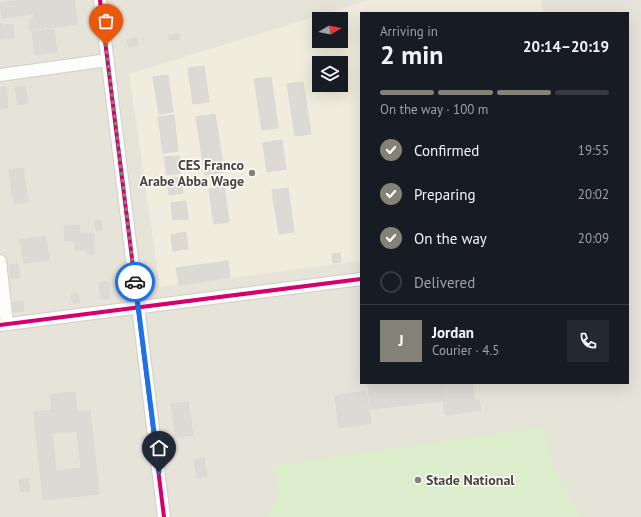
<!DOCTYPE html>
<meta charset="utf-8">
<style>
body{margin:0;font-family:"PT Sans",sans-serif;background:#242831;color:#f1f3f6;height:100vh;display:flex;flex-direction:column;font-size:15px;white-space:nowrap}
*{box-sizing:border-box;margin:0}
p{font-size:13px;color:#9ea1a6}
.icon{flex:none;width:22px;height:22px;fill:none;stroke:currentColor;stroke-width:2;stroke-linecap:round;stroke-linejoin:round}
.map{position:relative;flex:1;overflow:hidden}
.side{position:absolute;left:360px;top:12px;width:269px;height:372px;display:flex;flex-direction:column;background:#171b24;border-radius:0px;box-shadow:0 4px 16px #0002}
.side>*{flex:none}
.needle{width:26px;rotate:80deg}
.buttons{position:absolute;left:312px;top:12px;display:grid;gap:8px}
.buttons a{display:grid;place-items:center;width:36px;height:36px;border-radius:0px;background:#171b24;box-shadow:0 4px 16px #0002;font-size:20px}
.pin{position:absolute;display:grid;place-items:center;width:34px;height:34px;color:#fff;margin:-41px -17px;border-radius:50% 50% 50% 0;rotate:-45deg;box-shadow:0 0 4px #0007}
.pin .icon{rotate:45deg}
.courier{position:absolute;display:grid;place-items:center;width:40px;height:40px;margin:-20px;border:3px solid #1a73e8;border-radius:50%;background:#fff;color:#222;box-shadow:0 1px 5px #0007}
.overview em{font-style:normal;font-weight:600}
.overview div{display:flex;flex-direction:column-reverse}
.overview{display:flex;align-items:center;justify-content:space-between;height:68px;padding:0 20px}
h1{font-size:26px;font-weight:600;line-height:30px}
.bar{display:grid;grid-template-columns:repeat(4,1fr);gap:6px 4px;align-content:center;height:48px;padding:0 20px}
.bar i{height:5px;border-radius:3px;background:#363941}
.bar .on{background:#848176}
.bar p{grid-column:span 4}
.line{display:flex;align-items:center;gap:10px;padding:0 20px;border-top:1px solid #363941}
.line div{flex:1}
.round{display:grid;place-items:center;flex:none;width:42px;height:42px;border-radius:0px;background:#242831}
ol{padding:0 20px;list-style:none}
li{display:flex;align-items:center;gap:12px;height:44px}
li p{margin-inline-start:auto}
li .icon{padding:4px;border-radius:50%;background:#848176;color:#fff;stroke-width:4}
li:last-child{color:#9ea1a6}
li i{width:22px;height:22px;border:2px solid #363941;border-radius:50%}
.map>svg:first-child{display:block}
.residential{fill:#e6e3d9;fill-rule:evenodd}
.education{fill:#f0edde;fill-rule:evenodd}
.green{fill:#dbedcb}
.building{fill:#dcdad4;stroke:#dad8d2;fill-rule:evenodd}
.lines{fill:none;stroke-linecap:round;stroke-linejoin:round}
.minor-casing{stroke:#d0cfc9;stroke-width:14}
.minor{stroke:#fdfdfc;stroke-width:12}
.cycleway-casing{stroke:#fff;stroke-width:6}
.cycleway{stroke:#d6006c;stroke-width:4}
.done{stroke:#848176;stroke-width:4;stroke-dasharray:0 7.2}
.route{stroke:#1a73e8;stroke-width:5}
.poi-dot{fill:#848176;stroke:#fff;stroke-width:1.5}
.labels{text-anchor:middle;stroke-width:3;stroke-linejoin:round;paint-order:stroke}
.poi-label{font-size:14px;font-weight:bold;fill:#494437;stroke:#fff;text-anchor:end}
</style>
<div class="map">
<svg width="641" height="517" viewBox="0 0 641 517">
<rect width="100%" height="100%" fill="#f2f1ec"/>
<path class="residential" d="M0,0h641v517h-641zM361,13h267v370h-267zM319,19h22v22h-22zM319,63h22v22h-22z"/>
<path class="education" d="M369,0h172l2,13h-182v248l-201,26 -31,-213zM319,19h22v22h-22zM319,63h22v22h-22z"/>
<polygon class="green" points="545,427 551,463 578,511 579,517 268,517 278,494 273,466"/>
<g class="building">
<polygon points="21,0 30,0 32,14 2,18 0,3"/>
<polygon points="31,0 74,0 77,24 47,28 45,17 34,18"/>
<polygon points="44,18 45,28 30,30 29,20"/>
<polygon points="0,24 3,24 5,38 0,39"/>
<polygon points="13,24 14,38 6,38 5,25"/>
<polygon points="54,29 57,52 35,55 32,32"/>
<polygon points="179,34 180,39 170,40 169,35"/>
<polygon points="137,38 138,45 129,47 127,40"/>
<polygon points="204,66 209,102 193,104 188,68"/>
<polygon points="168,75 173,112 159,114 153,77"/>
<polygon points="271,77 278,128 262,130 254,79"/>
<polygon points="303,82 311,134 295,136 287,84"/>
<polygon points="25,86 28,103 18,105 15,87"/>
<polygon points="6,87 8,107 0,109 0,88"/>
<polygon points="215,114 224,172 205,175 196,117"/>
<polygon points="174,115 178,151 163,153 158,117"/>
<polygon points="282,140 286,169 267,172 263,143"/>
<polygon points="179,156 181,173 167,175 164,157"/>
<polygon points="23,168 28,202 14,204 9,170"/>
<polygon points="181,177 183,193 169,195 167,179"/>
<polygon points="224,186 229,222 214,224 209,189"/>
<polygon points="288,188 294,232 279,234 272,190"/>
<polygon points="186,201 188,219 173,220 171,203"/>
<polygon points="100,220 102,230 96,230 95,221"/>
<polygon points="80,225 80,233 94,233 94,254 87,254 86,250 75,250 75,241 65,241 64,226"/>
<polygon points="186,232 188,249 173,251 171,235"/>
<polygon points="46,236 49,260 24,263 20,240"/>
<polygon points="340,253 341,262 333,263 332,254"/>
<polygon points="228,261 230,277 179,285 176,268"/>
<polygon points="18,264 20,278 11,279 9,265"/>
<polygon points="108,282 110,298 101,299 99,283"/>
<polygon points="77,293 80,302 73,303 71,295"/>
<polygon points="23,301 24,311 14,312 13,303"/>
<polygon points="386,383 440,383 442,401 371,409 368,385"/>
<polygon points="441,383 472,383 474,400 479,400 481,410 445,415"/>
<polygon points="366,391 371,423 339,428 335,396"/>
<path d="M75,392l2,20 13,-1 9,83 -56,6 -9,-88 18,-2 -2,-15zM77,431l4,37 -25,3 -4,-38z"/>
<polygon points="188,402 193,435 176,437 171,404"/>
<polygon points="204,458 207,476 197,478 194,460"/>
<polygon points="28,478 30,491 21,492 19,480"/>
</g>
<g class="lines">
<defs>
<g id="minor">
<polyline points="100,0 164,517"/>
<polyline points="0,75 108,60"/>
<polyline points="0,261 7,324"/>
<polyline points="0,325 361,279"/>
</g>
</defs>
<use href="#minor" class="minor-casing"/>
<use href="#minor" class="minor"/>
<defs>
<g id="cycleway">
<polyline points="100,0 164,517"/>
<polyline points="0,325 361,279"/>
</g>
</defs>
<use href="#cycleway" class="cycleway-casing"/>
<use href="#cycleway" class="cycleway"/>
</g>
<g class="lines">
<polyline class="done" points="106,45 135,282"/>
<polyline class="route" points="135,282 159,472"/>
</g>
<g class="poi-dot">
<circle cx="252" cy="173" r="4"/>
<circle cx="418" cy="480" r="4"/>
</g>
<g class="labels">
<g class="poi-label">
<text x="244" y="170">CES Franco<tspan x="244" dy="16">Arabe Abba Wage</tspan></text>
<text x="426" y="485" text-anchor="start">Stade National</text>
</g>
</g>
</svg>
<div class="buttons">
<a><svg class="needle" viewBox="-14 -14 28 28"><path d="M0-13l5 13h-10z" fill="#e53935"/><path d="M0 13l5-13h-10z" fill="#9ea1a6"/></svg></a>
<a><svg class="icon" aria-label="layers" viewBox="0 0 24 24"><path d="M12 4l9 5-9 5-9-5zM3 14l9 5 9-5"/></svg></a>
</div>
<div class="pin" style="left:106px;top:45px;background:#ea580c"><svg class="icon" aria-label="bag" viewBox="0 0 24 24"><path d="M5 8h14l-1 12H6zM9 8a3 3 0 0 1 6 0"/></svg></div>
<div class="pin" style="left:159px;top:472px;background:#1f2937"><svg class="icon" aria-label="home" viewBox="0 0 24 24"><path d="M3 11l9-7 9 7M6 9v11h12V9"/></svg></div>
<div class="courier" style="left:135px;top:282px"><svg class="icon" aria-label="car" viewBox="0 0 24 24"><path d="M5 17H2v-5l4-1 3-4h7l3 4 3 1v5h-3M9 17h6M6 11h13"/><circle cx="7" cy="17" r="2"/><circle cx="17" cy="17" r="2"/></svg></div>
<section class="side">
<div class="overview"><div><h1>2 min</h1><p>Arriving in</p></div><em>20:14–20:19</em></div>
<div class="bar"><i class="on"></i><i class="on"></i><i class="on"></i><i></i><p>On the way · 100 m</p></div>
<ol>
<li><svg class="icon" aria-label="check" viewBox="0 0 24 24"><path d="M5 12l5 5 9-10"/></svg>Confirmed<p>19:55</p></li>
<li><svg class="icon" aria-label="check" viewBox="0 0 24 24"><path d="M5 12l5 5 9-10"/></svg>Preparing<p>20:02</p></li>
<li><svg class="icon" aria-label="check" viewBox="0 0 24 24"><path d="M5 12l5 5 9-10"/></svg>On the way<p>20:09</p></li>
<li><i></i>Delivered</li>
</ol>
<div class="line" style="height:72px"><b class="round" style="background:#848176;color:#fff">J</b><div><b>Jordan</b><p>Courier · 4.5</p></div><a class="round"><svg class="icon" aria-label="phone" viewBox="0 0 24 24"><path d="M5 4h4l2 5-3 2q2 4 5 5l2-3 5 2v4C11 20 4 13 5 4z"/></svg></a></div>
</section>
</div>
